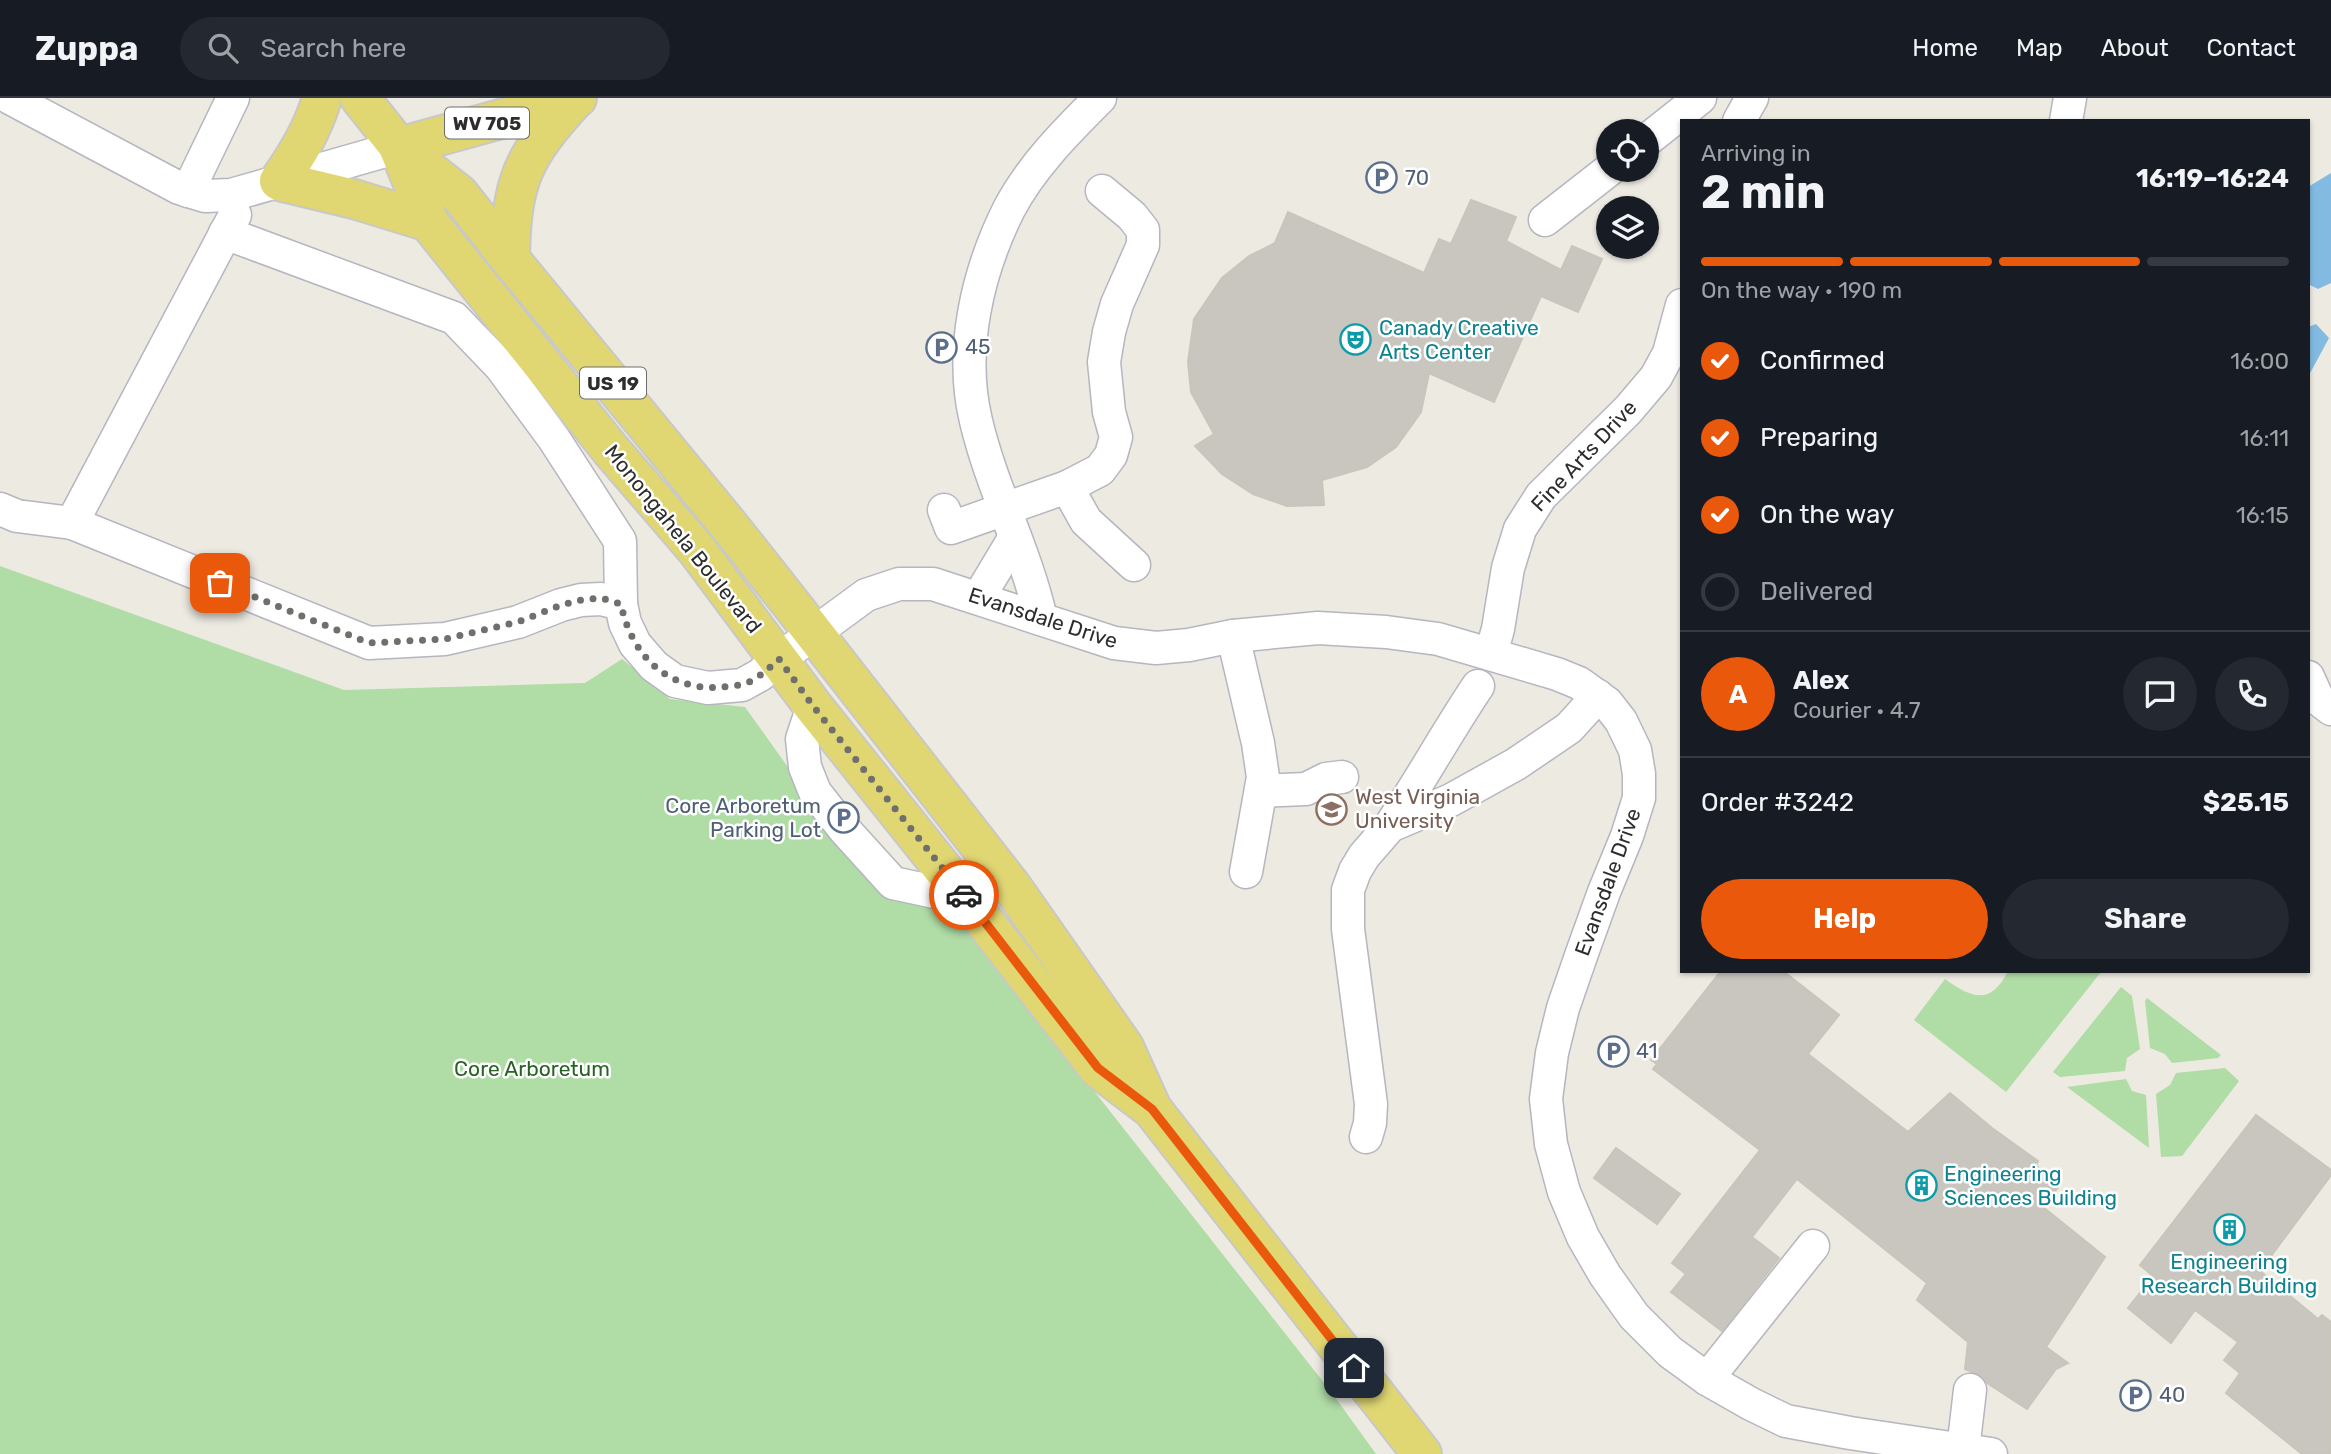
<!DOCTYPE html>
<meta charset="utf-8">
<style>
body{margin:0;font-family:Rubik,sans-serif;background:#242831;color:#f1f3f6;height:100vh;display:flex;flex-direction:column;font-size:26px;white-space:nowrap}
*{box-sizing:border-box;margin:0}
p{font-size:23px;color:#9ea1a6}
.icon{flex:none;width:38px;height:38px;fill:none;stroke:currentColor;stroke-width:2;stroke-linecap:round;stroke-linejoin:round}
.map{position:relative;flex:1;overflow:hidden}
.side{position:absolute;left:1680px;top:21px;width:630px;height:854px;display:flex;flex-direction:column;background:#171b24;border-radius:0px;box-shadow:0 2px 5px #0004}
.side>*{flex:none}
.fabs{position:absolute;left:1596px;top:21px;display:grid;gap:14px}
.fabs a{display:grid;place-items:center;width:63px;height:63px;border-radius:50%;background:#171b24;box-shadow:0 2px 5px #0004;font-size:35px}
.pin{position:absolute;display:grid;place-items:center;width:60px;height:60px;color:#fff;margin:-30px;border-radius:14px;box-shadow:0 4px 10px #0006}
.courier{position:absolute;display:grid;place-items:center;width:70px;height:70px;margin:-35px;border:5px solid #ea580c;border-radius:50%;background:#fff;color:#222;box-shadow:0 2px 9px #0007}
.overview em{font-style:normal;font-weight:700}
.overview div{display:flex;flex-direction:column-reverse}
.overview{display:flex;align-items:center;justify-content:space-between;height:119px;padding:0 21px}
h1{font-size:46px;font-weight:700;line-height:52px}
.bar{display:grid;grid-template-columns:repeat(4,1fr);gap:10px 7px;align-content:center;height:84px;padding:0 21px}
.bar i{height:9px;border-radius:5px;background:#363941}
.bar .selected{background:#ea580c}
.bar p{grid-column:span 4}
.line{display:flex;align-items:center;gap:18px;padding:0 21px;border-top:2px solid #363941}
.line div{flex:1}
.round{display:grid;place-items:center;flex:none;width:74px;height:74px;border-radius:37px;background:#242831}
ol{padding:0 21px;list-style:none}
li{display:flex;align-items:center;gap:21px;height:77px}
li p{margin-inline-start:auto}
li .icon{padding:7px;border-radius:50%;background:#ea580c;color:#fff;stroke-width:4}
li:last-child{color:#9ea1a6}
li i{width:38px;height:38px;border:4px solid #363941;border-radius:50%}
.primary-button{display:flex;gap:14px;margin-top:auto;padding:14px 21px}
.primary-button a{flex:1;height:80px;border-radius:42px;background:#ea580c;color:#fff;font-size:28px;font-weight:700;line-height:80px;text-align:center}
.primary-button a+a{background:#242831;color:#f1f3f6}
header{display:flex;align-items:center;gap:42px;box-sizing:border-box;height:98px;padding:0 35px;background:#171b24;border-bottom:2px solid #363941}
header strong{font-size:33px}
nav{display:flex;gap:38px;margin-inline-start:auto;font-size:24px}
.search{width:490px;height:63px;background:#242831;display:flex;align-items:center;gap:18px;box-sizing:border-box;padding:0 24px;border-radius:38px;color:#9ea1a6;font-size:26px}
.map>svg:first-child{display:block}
.green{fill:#b0dca6}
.water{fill:#83bae1}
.building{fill:#c9c6c0;stroke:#c8c6bb;stroke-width:2}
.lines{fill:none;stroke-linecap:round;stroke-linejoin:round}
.minor-casing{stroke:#b5b6bf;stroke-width:35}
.major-casing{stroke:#c8c8c8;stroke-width:42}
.minor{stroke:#fff;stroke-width:32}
.major{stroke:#e0d773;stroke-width:38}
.done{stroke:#706f6c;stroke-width:7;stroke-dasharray:0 12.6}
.route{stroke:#ea580c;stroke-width:9}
.labels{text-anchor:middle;stroke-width:5;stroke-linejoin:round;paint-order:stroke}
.shield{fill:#fff;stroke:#6c6c6c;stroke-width:2}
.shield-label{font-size:19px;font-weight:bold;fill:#2d2d2d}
.service-label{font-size:21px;fill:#4e5e75;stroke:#fff;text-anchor:start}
.culture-label{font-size:21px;fill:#0d838f;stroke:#fff;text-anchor:start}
.street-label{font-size:21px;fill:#2d2d2d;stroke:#fff}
.education-label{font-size:21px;fill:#785e54;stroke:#fff;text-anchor:start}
.park-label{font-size:21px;fill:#286325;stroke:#fff}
</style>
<header>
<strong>Zuppa</strong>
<div class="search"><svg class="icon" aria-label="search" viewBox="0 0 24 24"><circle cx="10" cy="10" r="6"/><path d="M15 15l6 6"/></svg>Search here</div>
<nav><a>Home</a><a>Map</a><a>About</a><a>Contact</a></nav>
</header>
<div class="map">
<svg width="2331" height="1356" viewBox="0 0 2331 1356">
<rect width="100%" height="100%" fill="#edeae2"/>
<g class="green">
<polygon points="0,468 344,592 585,585 622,561 670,601 745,609 790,672 889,801 953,814 1332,1295 1376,1356 0,1356"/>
<path d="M2008,873l93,1 -95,120 -92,-72 31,-41c26,19 46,27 63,-8z"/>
<polygon points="2121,889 2132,898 2140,951 2127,960 2125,973 2060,979 2053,974"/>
<polygon points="2147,900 2221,957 2218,960 2172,965 2165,956 2150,950 2145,903"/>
<polygon points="2225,970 2239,983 2182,1058 2161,1059 2156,996 2170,987 2176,975"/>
<polygon points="2126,981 2132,993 2146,997 2149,1050 2067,989"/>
</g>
<g class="water">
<polygon points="2331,75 2331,185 2318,191 2308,186 2308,89"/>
<polygon points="2316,226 2329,240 2308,279 2308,229"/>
</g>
<g class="building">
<polygon points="1471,102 1516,119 1506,143 1561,172 1572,148 1602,161 1578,214 1541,198 1494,304 1429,275 1421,314 1396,349 1367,369 1322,382 1324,407 1287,408 1253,396 1222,376 1195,348 1214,336 1191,294 1188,264 1194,221 1222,180 1249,158 1275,145 1288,114 1424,175 1439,141 1451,146"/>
<polygon points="1721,873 1783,873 1839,917 1808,956 1908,1034 1950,995 1992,1030 2038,1063 2036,1067 2059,1088 2043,1109 2105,1159 2046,1249 2068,1265 2056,1271 2027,1311 1987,1285 1980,1277 1965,1271 1968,1244 1917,1202 1927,1185 1797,1081 1752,1139 1779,1160 1722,1233 1671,1194 1686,1176 1672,1165 1760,1052 1653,971 1657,966 1651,962"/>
<polygon points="2256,1017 2331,1072 2331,1077 2260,1173 2318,1221 2322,1217 2331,1224 2331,1356 2302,1356 2226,1295 2240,1275 2224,1262 2238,1244 2195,1212 2171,1245 2128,1210 2153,1178 2140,1167"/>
<polygon points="1616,1050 1680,1096 1657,1126 1594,1080"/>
</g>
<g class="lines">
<defs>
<g id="minor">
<polyline points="10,0 179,90 205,98 231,97 399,49"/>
<polyline points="1739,23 1752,0"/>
<polyline points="2066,23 2070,0"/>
<polyline points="1647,42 1700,0"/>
<polyline points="188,93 233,0"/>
<polyline points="1545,122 1609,72"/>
<polyline points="225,135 454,220 501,269 554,341 620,443 621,506 625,525 635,546 654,568 675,583 708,590 742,587 760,577 779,561 866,497 899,486 933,486 1114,545 1156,550 1189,547 1233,538 1318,530 1386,534 1438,541 1557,576 1579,585 1607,605 1621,623 1635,652 1639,676 1639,700 1627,738 1604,794 1582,855 1563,910 1552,955 1546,1001 1551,1046 1564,1094 1583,1139 1605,1177 1634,1218 1670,1254 1707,1281 1751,1306 1786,1323 1850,1335 1991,1356"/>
<polyline points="1067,389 1086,423 1134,467"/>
<polyline points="0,411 17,418 72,425 369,545 445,541 518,524 561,507 581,502 601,501 621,506"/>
<polyline points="944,412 951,430 1067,389 1100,372 1111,357 1116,339 1109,314 1104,264 1109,234 1117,206 1143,147 1143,132 1132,118 1102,93"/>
<polyline points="72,425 235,117"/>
<polyline points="979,499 1015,439"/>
<path d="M1041,521c-15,-68 -49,-130 -65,-198 -17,-70 1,-148 33,-212 22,-42 57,-77 91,-111"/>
<polyline points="1233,538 1258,645 1263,679 1246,774"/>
<polyline points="1491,556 1498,531 1508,470 1520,431 1541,398 1628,312 1656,279 1669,255 1682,207"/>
<polyline points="2308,579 2318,601 2331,611"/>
<polyline points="813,608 802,641 805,669 815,694 844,731 893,785 967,801"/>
<polyline points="1261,693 1306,691 1326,681 1342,679"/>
<path d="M1390,728c31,-46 57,-94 88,-140"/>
<polyline points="1366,1039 1370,1025 1371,1006 1348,831 1348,792 1355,773 1364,758 1390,728 1451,702 1516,666 1569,630 1598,598"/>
<polyline points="1707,1281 1813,1148"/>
<polyline points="1963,1352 1970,1292"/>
</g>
<g id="major">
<path d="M322,0c-9,31 -25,57 -43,83l75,18 75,23"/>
<polyline points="360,0 399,49 459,96 510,161 731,430 795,511 1012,789 1124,949 1152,1011 1422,1356"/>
<polyline points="399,49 577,0"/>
<polyline points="399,51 429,124 434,131 610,351 696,451 813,608 967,801 1098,970 1148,1008"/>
<path d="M510,161c1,-79 13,-103 66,-161"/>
</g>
</defs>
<use href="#minor" class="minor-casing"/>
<use href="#major" class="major-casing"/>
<use href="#minor" class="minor"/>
<use href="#major" class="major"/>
</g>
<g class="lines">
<path class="done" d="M220,485l149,60 76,-4 73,-17 43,-17 20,-5 20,-2 20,6c10,51 47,88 101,83 7,-1 15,-1 22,-3 14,-5 24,-15 35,-25l34,47 151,189"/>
<polyline class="route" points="964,797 1098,970 1152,1011 1354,1270"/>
</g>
<defs>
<symbol id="parking-ring" viewBox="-11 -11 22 22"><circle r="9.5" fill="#fff" stroke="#5c6f8a" stroke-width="1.5"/><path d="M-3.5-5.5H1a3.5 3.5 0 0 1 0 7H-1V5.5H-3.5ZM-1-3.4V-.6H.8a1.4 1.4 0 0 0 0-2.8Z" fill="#5c6f8a"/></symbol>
<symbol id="theatre-ring" viewBox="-11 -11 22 22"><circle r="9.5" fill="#fff" stroke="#0f9aa8" stroke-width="1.5"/><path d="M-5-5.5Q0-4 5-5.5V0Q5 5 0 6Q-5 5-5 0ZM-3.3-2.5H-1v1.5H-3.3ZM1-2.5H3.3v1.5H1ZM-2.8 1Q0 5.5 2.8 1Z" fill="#0f9aa8"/></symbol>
<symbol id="university-ring" viewBox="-11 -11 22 22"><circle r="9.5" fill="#fff" stroke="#8d6e63" stroke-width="1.5"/><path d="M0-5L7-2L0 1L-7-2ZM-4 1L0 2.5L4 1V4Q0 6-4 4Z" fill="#8d6e63"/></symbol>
<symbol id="building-ring" viewBox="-11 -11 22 22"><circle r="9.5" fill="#fff" stroke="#0f9aa8" stroke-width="1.5"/><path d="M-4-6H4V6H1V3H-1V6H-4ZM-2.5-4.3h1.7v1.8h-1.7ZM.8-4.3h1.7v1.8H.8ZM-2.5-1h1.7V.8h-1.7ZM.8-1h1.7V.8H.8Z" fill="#0f9aa8"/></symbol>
</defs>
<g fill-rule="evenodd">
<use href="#parking-ring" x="1364" y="62" width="35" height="35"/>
<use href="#theatre-ring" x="1338" y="224" width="35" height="35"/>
<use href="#parking-ring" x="924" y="232" width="35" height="35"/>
<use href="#university-ring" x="1314" y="694" width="35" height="35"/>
<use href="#parking-ring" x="826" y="702" width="35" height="35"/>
<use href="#parking-ring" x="1596" y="936" width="35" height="35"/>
<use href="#building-ring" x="1904" y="1070" width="35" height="35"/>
<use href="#building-ring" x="2212" y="1114" width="35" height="35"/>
<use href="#parking-ring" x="2118" y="1280" width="35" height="35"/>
</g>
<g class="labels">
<g class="shield">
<rect x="445" y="9.5" width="84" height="31" rx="5"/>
<rect x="580" y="269.5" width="66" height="31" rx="5"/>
</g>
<g class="shield-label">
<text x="487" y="32">WV 705</text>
<text x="613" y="292">US 19</text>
</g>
<g class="service-label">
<text x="1405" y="87">70</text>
<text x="965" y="256">45</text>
<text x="821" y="715" text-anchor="end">Core Arboretum<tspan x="821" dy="24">Parking Lot</tspan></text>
<text x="1636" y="960">41</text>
<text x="2159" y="1304">40</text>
</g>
<g class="culture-label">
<text x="1379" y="237">Canady Creative<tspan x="1379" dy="24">Arts Center</tspan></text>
<text x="1944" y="1083">Engineering<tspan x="1944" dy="24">Sciences Building</tspan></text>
<text x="2229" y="1171" text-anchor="middle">Engineering<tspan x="2229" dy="24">Research Building</tspan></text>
</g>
<g class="street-label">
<text transform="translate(1584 358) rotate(-47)" y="7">Fine Arts Drive</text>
<text transform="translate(683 441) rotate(51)" y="7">Monongahela Boulevard</text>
<text transform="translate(1043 520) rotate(18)" y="7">Evansdale Drive</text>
<text transform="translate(1608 784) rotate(-70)" y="7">Evansdale Drive</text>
</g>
<g class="education-label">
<text x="1355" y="706">West Virginia<tspan x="1355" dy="24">University</tspan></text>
</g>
<g class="park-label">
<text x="532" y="978">Core Arboretum</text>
</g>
</g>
</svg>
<div class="fabs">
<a><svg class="icon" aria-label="locate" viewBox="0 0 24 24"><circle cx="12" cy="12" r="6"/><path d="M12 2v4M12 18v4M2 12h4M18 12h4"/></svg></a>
<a><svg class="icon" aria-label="layers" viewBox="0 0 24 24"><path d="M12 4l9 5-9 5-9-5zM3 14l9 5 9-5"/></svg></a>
</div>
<div class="pin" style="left:220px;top:485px;background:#ea580c"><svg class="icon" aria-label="bag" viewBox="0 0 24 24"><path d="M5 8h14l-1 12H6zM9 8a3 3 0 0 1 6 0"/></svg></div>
<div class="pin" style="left:1354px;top:1270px;background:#1f2937"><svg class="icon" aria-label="home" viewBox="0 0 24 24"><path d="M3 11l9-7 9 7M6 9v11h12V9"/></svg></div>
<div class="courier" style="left:964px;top:797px"><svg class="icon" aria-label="car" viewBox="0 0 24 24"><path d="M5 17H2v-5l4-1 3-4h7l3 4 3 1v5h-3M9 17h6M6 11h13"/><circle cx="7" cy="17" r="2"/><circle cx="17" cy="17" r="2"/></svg></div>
<section class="side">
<div class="overview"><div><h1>2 min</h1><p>Arriving in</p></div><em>16:19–16:24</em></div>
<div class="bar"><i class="selected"></i><i class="selected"></i><i class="selected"></i><i></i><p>On the way · 190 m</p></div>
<ol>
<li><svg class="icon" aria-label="check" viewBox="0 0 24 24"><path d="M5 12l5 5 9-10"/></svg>Confirmed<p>16:00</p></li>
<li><svg class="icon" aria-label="check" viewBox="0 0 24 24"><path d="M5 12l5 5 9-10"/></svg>Preparing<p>16:11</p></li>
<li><svg class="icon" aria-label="check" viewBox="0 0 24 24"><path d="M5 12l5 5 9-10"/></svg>On the way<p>16:15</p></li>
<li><i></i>Delivered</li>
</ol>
<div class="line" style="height:126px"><b class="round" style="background:#ea580c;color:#fff">A</b><div><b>Alex</b><p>Courier · 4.7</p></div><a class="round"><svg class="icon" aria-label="chat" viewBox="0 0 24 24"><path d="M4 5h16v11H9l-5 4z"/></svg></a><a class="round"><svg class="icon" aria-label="phone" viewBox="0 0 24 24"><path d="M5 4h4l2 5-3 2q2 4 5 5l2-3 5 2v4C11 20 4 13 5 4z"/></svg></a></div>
<div class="line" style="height:91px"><div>Order #3242</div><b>$25.15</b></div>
<div class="primary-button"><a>Help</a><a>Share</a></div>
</section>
</div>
